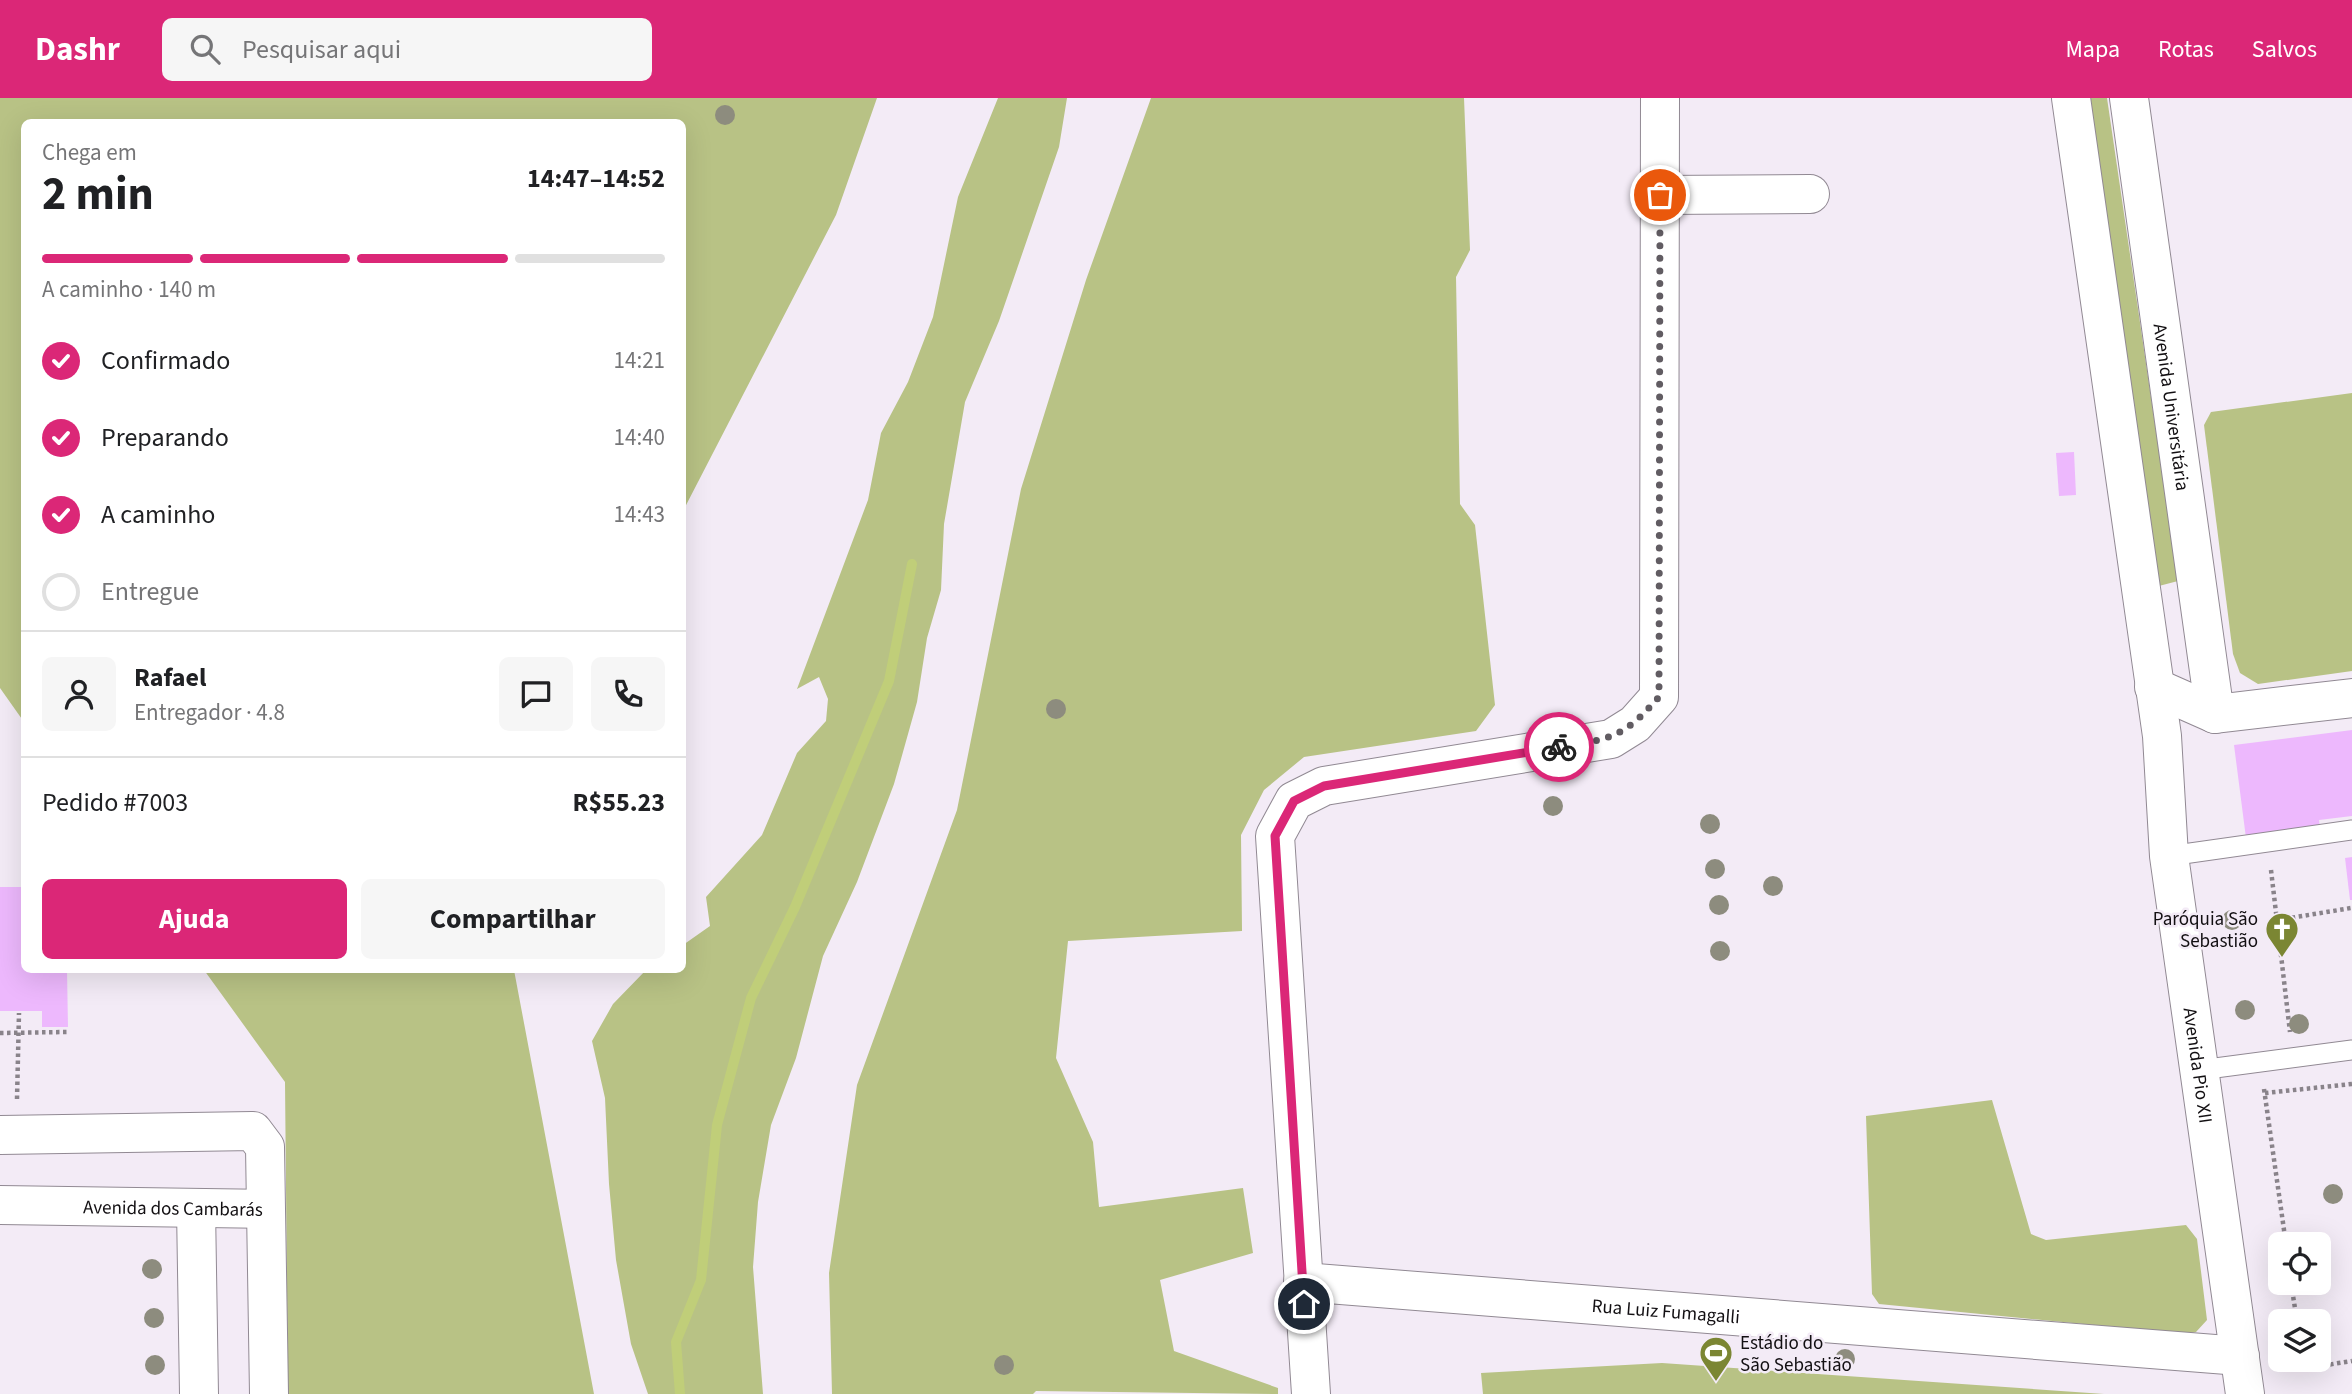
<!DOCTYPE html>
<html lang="pt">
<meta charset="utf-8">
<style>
body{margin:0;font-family:"Source Sans 3",sans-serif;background:#f6f6f6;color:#202124;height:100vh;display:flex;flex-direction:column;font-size:26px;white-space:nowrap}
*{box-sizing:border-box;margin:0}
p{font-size:23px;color:#757577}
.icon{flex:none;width:38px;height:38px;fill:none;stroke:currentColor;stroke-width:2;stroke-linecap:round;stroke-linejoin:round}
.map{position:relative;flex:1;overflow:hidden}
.sheet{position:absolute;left:21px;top:21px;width:665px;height:854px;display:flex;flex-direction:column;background:#fff;border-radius:10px;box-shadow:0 7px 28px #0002}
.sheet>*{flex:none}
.tools{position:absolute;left:2268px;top:1134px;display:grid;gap:14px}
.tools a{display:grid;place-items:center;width:63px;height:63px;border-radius:10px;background:#fff;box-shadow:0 7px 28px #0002;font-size:35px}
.pin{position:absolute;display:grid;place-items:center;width:60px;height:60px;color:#fff;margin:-30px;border:4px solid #fff;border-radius:50%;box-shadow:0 2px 7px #0007}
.courier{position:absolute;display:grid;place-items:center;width:70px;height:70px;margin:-35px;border:5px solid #db2777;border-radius:50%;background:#fff;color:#222;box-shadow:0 2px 9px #0007}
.summary em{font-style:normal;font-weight:700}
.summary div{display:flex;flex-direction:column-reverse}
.summary{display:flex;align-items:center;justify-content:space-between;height:119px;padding:0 21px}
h1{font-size:46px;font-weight:700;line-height:52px}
.bar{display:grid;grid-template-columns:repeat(4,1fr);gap:10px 7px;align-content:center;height:84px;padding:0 21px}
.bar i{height:9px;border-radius:5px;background:#e0e0e0}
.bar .current{background:#db2777}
.bar p{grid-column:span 4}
.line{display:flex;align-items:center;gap:18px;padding:0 21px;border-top:2px solid #e0e0e0}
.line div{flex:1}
.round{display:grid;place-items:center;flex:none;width:74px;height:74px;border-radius:10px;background:#f6f6f6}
ol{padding:0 21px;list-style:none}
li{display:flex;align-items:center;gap:21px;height:77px}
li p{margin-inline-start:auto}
li .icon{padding:7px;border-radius:50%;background:#db2777;color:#fff;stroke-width:4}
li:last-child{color:#757577}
li i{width:38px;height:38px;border:4px solid #e0e0e0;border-radius:50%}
.primary-button{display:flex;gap:14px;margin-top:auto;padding:14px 21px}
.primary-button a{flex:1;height:80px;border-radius:10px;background:#db2777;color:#fff;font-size:28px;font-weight:700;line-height:80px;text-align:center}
.primary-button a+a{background:#f6f6f6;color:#202124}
header{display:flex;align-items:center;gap:42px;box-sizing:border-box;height:98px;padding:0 35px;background:#db2777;color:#fff}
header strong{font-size:33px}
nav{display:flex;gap:38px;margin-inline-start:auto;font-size:24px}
.search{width:490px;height:63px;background:#f6f6f6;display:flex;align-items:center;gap:18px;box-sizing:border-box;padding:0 24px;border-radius:10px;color:#757577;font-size:26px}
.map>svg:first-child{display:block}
.green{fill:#b8c285}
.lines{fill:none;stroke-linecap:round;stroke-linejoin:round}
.stream{stroke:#c0ce79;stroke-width:10}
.building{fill:#edb8fd}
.lane-casing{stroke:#918993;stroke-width:21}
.street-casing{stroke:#918993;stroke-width:40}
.secondary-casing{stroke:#918993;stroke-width:40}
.path{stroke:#89838a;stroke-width:4.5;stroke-dasharray:3.5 3.5;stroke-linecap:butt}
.lane{stroke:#fff;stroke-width:19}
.street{stroke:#fff;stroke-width:38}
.secondary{stroke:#fff;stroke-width:38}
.tree{fill:#8d8c7e}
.done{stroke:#615c62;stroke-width:7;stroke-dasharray:0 12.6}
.route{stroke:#db2777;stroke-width:9}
.labels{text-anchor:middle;stroke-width:5;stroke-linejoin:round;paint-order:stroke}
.street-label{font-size:19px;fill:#120f12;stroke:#f3ebf6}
.poi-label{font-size:19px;fill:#120f12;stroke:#f3ebf6;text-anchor:end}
</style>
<header>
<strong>Dashr</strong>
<div class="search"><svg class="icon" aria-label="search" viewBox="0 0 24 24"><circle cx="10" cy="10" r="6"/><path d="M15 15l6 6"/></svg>Pesquisar aqui</div>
<nav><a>Mapa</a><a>Rotas</a><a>Salvos</a></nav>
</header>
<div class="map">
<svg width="2352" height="1296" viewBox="0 0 2352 1296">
<rect width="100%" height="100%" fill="#f3ebf6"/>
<g class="green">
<polygon points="0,0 877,0 836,117 683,413 682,24 24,24 24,624 0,590"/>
<polygon points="998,0 1067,0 1059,49 999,223 965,304 944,426 941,492 927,540 917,604 894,686 857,784 823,858 796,960 771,1027 758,1104 753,1169 763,1296 648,1296 631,1246 616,1162 609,1086 605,1000 592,943 613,906 646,872 682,872 683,847 710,828 706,799 762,737 797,655 826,623 828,601 819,579 797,591 868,402 881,335 908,284 933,219 958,99"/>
<polygon points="1151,0 1464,0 1470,152 1456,179 1460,406 1475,427 1495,607 1476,633 1304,659 1264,692 1241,737 1242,833 1068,843 1056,960 1093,1044 1099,1109 1243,1090 1253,1155 1160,1182 1174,1253 1278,1290 1278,1296 1036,1293 1033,1296 832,1296 829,1175 857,987 957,712 1021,391 1086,182"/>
<polygon points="2084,0 2107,0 2178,483 2155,489"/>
<polygon points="2352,295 2352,573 2258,586 2240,575 2233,556 2204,327 2211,314"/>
<polygon points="204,872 514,872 594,1296 288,1296 285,984"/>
<polygon points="1992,1002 2031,1136 2046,1142 2186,1127 2197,1141 2207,1222 2196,1234 2186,1236 1879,1206 1872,1196 1866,1018"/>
<polygon points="1662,1265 2104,1296 1483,1296 1481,1275"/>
</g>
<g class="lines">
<polyline class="stream" points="680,1296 676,1244 701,1182 717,1027 751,900 795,809 889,583 912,466"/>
</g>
<g class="building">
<polygon points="2074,354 2076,397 2059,398 2056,355"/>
<polygon points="2352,632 2352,718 2319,722 2320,730 2246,740 2234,647"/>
<polygon points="2352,759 2352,802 2350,802 2345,760"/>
<polygon points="0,789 24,789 24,872 67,872 68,929 42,929 42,913 0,913"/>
</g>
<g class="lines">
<defs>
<g id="lane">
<polyline points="2169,758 2352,732"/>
<polyline points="2200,972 2352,952"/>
</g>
<g id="street">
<polyline points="1660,97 1810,96"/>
<polyline points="0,1037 253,1033 265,1049 269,1296"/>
<path id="s1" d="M0,1107l265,4"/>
<polyline points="196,1110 199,1296"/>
<path id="s2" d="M1303,1184l937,74"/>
<polyline points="1311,1296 1275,738 1294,703 1324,688 1611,641 1635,626 1659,599 1660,0"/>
</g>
<g id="secondary">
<path id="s3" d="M2071,0l91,638 7,120 76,538"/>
<path id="s4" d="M2129,0l86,616"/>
<polyline points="2154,589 2215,616 2352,600"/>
</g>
</defs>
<use href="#lane" class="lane-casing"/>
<use href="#street" class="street-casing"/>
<use href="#secondary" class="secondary-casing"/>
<g class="path">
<polyline points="2271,772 2290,934"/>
<polyline points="2278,822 2351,810"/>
<polyline points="0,935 67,934"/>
<polyline points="2264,991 2286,1146"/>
<polyline points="2265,995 2352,986"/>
<polyline points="17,1001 19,915"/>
<polyline points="2291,1185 2297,1223"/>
<polyline points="2311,1262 2320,1268 2352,1263"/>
</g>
<use href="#lane" class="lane"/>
<use href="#street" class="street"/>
<use href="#secondary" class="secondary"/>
</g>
<g class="tree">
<circle cx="725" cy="17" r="10"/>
<circle cx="1056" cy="611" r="10"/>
<circle cx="1553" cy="708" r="10"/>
<circle cx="1710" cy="726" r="10"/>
<circle cx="1715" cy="771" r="10"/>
<circle cx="1773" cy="788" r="10"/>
<circle cx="1719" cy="807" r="10"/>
<circle cx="2232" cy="822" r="10"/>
<circle cx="1720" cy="853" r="10"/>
<circle cx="2245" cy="912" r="10"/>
<circle cx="2299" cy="926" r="10"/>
<circle cx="2333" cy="1096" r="10"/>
<circle cx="152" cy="1171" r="10"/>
<circle cx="154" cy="1220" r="10"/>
<circle cx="1845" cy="1261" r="10"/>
<circle cx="155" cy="1267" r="10"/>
<circle cx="1004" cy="1267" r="10"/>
</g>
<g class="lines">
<path class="done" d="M1559,649c52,-8 64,-9 100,-50l1,-502"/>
<polyline class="route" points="1304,1206 1275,738 1294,703 1324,688 1559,649"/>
</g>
<defs>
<symbol id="church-pin" viewBox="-11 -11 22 30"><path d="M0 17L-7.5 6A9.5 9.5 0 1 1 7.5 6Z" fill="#7b8633" stroke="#f3ebf6"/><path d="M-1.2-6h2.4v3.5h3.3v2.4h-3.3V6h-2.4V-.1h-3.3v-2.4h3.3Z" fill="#fff"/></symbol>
<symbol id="stadium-pin" viewBox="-11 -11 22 30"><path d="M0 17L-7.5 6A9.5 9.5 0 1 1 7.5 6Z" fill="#7b8633" stroke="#f3ebf6"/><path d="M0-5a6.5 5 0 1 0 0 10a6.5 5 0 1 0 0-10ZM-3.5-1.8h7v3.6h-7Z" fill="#fff"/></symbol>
</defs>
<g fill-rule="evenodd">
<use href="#church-pin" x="2263" y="812" width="38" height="52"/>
<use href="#stadium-pin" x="1697" y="1236" width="38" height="52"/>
</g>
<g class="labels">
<g class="street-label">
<text dy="7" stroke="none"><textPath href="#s4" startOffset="312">Avenida Universitária</textPath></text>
<text dy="7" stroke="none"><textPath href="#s3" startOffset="976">Avenida Pio XII</textPath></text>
<text dy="7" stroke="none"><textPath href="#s1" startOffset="173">Avenida dos Cambarás</textPath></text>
<text dy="7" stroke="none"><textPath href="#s2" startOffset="364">Rua Luiz Fumagalli</textPath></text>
</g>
<g class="poi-label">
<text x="2258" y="827">Paróquia São<tspan x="2258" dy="22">Sebastião</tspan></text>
<text x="1740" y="1251" text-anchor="start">Estádio do<tspan x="1740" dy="22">São Sebastião</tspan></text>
</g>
</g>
</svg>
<div class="tools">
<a><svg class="icon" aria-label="locate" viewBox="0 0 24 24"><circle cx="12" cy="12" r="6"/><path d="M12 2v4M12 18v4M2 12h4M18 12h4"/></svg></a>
<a><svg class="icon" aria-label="layers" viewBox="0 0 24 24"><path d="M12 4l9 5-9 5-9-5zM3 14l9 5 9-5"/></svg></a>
</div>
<div class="pin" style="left:1660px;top:97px;background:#ea580c"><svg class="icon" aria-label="bag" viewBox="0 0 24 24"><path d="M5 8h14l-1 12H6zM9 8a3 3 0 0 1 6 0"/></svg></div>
<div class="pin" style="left:1304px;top:1206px;background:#1f2937"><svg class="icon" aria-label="home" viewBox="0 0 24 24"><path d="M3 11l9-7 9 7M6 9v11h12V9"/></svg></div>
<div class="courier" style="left:1559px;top:649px"><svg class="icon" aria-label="bike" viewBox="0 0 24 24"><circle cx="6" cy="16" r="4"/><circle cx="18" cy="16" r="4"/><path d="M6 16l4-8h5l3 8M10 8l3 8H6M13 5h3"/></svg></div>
<section class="sheet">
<div class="summary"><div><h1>2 min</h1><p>Chega em</p></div><em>14:47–14:52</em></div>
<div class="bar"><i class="current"></i><i class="current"></i><i class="current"></i><i></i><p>A caminho · 140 m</p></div>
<ol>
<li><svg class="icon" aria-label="check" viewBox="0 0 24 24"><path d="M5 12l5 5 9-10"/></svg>Confirmado<p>14:21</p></li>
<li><svg class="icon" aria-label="check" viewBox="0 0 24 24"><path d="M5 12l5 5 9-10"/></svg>Preparando<p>14:40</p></li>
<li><svg class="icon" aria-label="check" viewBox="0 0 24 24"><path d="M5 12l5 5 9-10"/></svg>A caminho<p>14:43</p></li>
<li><i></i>Entregue</li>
</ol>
<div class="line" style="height:126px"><a class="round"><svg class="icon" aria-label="person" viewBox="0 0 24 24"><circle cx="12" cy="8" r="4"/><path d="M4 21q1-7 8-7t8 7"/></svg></a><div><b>Rafael</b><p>Entregador · 4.8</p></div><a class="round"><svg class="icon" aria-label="chat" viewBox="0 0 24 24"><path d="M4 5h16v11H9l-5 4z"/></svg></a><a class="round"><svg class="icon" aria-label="phone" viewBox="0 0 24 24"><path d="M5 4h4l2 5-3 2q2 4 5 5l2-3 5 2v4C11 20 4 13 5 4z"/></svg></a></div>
<div class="line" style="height:91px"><div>Pedido #7003</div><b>R$55.23</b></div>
<div class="primary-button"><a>Ajuda</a><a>Compartilhar</a></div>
</section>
</div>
